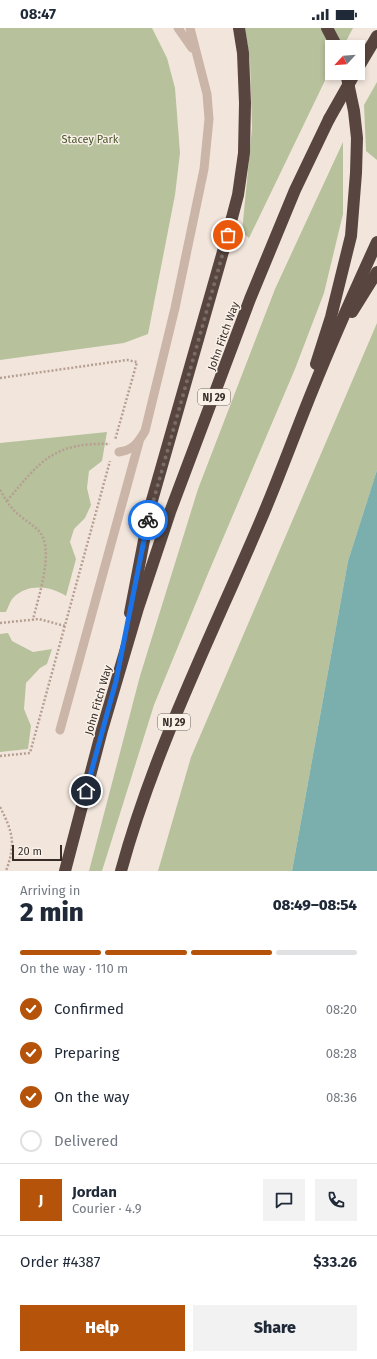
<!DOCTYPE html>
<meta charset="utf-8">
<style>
body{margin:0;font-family:"Fira Sans",sans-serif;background:#f2f2f3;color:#1f2937;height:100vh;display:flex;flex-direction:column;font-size:15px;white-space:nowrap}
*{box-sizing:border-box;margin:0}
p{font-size:13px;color:#747a83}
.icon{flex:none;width:22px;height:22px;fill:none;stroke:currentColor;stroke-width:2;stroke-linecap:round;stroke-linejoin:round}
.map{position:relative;height:843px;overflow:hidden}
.panel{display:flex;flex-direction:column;background:#fff;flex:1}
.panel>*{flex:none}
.needle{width:26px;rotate:244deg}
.controls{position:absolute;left:325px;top:12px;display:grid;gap:8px}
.controls a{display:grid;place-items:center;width:40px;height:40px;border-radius:0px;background:#fff;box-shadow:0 2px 6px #0003;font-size:20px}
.scale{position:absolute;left:12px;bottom:10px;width:50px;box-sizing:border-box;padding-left:4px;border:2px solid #372c28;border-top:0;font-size:11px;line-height:14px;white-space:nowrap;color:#372c28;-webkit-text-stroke:3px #f9f0e8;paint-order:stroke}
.pin{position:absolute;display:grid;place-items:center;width:34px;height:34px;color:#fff;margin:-17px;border:2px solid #fff;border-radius:50%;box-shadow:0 1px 4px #0007}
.courier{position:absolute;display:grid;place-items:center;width:40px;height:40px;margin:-20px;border:3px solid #1a73e8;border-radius:50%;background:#fff;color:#222;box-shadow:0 1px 5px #0007}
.summary em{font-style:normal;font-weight:800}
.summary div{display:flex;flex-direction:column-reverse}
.summary{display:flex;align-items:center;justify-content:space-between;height:68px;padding:0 20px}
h1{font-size:26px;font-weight:800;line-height:30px}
.bar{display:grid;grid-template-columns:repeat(4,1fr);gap:6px 4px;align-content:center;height:48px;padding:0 20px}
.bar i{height:5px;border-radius:3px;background:#e0e1e3}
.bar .current{background:#b45309}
.bar p{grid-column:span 4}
.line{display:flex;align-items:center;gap:10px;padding:0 20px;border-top:1px solid #e0e1e3}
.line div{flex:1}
.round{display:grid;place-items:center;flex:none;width:42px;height:42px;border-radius:0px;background:#f2f2f3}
ol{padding:0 20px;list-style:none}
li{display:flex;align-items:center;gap:12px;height:44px}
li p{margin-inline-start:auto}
li .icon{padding:4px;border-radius:50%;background:#b45309;color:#fff;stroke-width:4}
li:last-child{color:#747a83}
li i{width:22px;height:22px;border:2px solid #e0e1e3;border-radius:50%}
.action{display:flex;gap:8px;margin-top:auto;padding:8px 20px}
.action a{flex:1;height:46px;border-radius:0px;background:#b45309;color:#fff;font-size:16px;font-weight:800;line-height:46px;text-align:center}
.action a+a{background:#f2f2f3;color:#1f2937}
.status{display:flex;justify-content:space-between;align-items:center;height:28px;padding:0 20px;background:#fff;direction:ltr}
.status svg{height:11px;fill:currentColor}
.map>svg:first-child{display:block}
.green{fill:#b7c19c}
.water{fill:#7bafad}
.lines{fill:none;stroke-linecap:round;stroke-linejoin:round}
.path{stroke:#b69f92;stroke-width:2.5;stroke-dasharray:2 2;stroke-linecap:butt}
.service{stroke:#cab5a8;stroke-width:9}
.motorway{stroke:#58453f;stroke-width:12}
.motorway-bridge{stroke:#58453f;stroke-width:12}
.done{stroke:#786d67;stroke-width:4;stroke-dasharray:0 7.2}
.route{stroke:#1a73e8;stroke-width:5}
.labels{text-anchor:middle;stroke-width:3;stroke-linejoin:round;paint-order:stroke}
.shield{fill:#f9f0e8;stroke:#716762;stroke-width:1}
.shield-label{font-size:10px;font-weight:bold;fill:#372c28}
.park-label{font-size:11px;fill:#49552c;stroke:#f9f0e8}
.street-label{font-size:11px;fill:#372c28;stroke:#f9f0e8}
</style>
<div class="status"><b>08:47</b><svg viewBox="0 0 49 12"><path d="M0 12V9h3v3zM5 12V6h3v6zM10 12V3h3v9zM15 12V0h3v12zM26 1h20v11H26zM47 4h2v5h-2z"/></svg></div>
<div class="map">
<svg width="377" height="843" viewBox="0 0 377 843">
<rect width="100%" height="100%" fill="#f2e6dc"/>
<g class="green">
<polygon points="0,0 152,0 167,30 175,60 180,125 175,167 148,306 124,315 0,332"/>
<polygon points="245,0 353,0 343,19 332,19 332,38 249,210 242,204 252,100 250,33"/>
<polygon points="377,54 377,132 366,123 364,77"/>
<polygon points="343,114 343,186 324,265 295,341 207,548 154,677 102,843 89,843 140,648 198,461 275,261"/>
<polygon points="377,295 377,442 348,533 292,843 158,843 191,729"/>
<path d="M107,404l-5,29 -13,10 -2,17 4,17 -6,13 -11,11 -4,13 6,17 -10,37c-16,-10 -38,-13 -53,2 -3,3 -5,10 -7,14h-6v-169z"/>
<polygon points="8,605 12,613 33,624 52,621 47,636 40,640 26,655 24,681 31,698 28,721 0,724 0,606"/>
</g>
<polygon class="water" points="377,442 377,843 292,843 348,533"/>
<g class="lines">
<g class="path">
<polyline points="0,350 127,332 137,334 115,412"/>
<path d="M0,462c4,6 7,13 12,18 7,9 18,14 26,22 18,18 0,67 -5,90"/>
<path d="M7,473c33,-40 47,-59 103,-57"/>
<polyline points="0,595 39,591 65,598"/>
<polyline points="0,728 30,725 110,433"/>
<path d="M0,779c13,25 16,37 6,64"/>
</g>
<g class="service">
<polyline points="178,0 192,20"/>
<path d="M119,424c14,-2 19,-9 26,-21l30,-123 29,-139 5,-50 -2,-25 -17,-66"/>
<polyline points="60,702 139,414"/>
</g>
<g class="motorway">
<polyline points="327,0 337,19"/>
<polyline points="358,40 377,8"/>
<polyline points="352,284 377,244"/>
<polyline points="316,336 331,289 351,208 356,145 357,110 354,83 346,45"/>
<polyline points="130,585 151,476 224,220 238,167 244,125 245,75 243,25 239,0"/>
<polyline points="65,843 102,702 138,580 170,484 250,271 295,162 329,91"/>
<path d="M121,843c33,-121 90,-234 139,-349 19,-44 35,-89 53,-133 20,-50 42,-99 64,-147"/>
</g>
<polyline class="motorway-bridge" points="329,91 355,45"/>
</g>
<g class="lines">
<polyline class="done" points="148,492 228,207"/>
<polyline class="route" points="86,763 116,653 148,492"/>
</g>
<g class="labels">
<g class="shield">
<rect x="198" y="361" width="32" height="16" rx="3"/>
<rect x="158" y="686" width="32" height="16" rx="3"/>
</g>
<g class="shield-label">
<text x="214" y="373">NJ 29</text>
<text x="174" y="698">NJ 29</text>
</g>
<g class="park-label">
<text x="90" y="115">Stacey Park</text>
</g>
<g class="street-label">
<text transform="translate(223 308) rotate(-70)" y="4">John Fitch Way</text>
<text transform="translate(98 672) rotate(-74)" y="4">John Fitch Way</text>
</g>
</g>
</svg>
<div class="controls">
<a><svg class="needle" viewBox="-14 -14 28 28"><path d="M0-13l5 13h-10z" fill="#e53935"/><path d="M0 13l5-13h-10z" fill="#747a83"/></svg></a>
</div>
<div class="scale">20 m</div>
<div class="pin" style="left:228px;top:207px;background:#ea580c"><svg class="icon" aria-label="bag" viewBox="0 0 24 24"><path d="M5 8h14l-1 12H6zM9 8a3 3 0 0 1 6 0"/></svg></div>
<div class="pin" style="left:86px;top:763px;background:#1f2937"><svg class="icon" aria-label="home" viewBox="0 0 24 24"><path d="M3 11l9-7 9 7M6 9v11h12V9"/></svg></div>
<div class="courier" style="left:148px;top:492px"><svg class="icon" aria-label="bike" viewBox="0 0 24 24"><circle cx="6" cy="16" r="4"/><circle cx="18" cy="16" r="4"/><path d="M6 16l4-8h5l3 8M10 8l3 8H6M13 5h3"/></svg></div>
</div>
<section class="panel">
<div class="summary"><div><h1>2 min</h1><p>Arriving in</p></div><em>08:49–08:54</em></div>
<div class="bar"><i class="current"></i><i class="current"></i><i class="current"></i><i></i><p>On the way · 110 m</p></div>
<ol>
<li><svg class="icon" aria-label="check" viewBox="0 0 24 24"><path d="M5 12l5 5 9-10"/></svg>Confirmed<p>08:20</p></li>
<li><svg class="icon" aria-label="check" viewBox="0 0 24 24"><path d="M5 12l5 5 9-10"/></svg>Preparing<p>08:28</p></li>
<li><svg class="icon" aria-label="check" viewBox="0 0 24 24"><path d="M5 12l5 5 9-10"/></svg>On the way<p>08:36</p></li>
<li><i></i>Delivered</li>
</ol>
<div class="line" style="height:72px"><b class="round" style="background:#b45309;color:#fff">J</b><div><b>Jordan</b><p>Courier · 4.9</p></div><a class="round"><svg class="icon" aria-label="chat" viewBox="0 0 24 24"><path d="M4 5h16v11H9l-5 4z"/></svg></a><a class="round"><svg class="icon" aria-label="phone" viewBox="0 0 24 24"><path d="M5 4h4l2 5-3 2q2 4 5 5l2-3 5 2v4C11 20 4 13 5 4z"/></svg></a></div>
<div class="line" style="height:52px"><div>Order #4387</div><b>$33.26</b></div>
<div class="action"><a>Help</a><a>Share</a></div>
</section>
